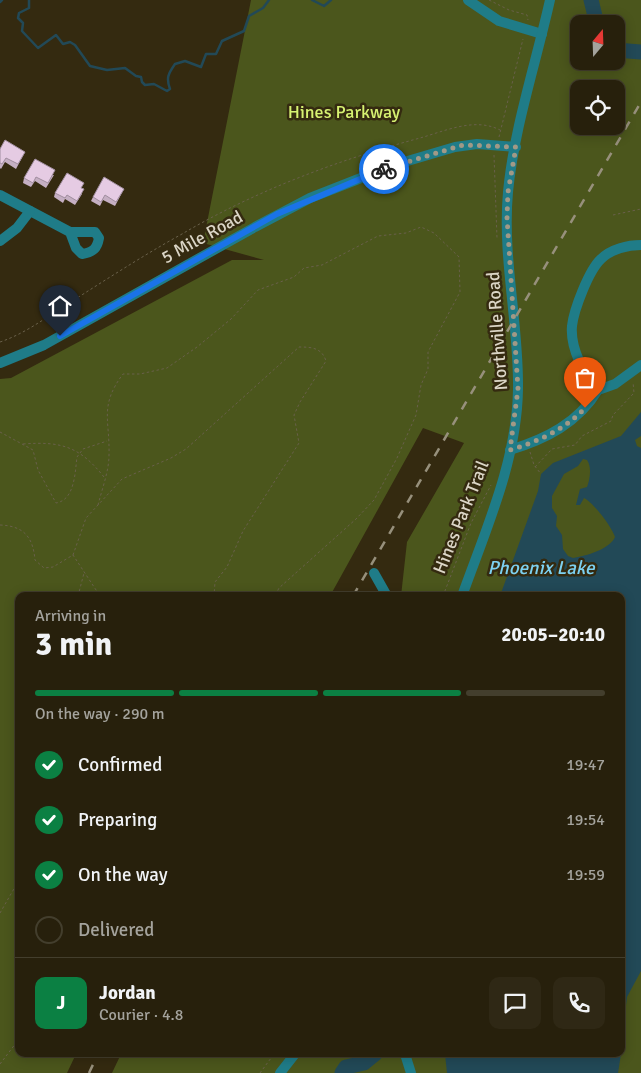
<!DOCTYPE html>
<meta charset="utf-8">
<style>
body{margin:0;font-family:Signika,sans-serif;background:#2f2815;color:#f1f3f6;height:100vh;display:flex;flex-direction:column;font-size:19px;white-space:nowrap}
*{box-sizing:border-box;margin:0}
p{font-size:16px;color:#a4a39d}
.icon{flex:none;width:28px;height:28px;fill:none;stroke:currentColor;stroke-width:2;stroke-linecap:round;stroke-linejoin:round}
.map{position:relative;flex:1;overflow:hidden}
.panel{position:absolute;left:15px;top:592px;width:610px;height:465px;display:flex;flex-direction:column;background:#27200c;border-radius:10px;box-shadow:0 2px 12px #0003,0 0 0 1px #433e2d}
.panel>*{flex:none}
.needle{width:32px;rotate:19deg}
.tools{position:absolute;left:570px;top:15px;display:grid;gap:10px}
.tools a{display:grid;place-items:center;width:55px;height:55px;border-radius:10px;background:#27200c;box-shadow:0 2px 12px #0003,0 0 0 1px #433e2d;font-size:25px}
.pin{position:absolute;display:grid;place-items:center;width:42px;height:42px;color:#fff;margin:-51px -21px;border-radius:50% 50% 50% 0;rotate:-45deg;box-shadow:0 0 5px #0007}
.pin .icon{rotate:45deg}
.courier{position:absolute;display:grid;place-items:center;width:50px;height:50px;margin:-25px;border:4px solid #1a73e8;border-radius:50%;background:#fff;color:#222;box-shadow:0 1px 6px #0007}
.headline em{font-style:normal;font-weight:800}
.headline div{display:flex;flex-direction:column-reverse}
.headline{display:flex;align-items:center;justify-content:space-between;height:85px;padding:0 20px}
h1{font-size:32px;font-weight:800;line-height:38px}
.bar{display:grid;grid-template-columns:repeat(4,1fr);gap:8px 5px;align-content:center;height:60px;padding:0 20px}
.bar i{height:6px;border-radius:4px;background:#433e2d}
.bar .active{background:#0b8043}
.bar p{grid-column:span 4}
.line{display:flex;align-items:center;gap:12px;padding:0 20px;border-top:1px solid #433e2d}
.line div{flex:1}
.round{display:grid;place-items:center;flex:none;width:52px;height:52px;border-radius:10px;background:#2f2815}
ol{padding:0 20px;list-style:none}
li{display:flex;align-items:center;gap:15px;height:55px}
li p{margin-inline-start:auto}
li .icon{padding:5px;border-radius:50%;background:#0b8043;color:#fff;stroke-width:4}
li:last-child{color:#a4a39d}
li i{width:28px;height:28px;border:2px solid #433e2d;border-radius:50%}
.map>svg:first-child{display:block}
.green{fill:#4b561c;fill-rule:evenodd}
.water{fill:#224957;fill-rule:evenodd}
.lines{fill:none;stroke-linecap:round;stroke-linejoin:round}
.stream{stroke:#224957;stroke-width:2.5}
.river{stroke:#224957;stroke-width:15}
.path{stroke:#69604a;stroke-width:1;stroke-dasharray:2.5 2.5;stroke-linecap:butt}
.minor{stroke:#1f7c88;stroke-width:10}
.rail{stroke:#97907c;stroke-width:2.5;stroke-dasharray:9 9;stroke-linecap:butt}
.wall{fill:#c5afc3}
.building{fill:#e5cbe3;stroke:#a08e9f}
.done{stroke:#a19986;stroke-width:5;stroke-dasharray:0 9}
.route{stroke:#1a73e8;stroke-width:6}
.labels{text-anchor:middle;stroke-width:5;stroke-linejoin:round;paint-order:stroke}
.park-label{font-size:18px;fill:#d6f171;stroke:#342a10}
.street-label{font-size:18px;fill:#dbd5c6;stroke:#342a10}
.water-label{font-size:19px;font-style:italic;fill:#7dd1f1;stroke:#342a10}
</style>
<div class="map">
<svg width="641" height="1073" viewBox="0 0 641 1073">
<rect width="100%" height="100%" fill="#342a10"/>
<path class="green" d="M251,0h390v1073h-529l9,-19h500v-458h-220l6,-54 57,-99 -41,-15 -93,168h-311v458h57l-9,19h-67v-694l11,-1 221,-118h32l-61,-17zM579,24h37v37h-37zM579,89h37v37h-37z"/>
<g class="water">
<path d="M641,412v24l-6,4 2,6 4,2v523l-14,26 -6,50v-451h-121l38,-105 3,-17 12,-11 68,-27zM583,459l4,1c5,7 3,19 0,27l-7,2 -4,16h4l4,-7c9,4 28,29 31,39 -5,12 -29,19 -42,21l-5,-2 -5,-7 -1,-14 -6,-9 1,-10 -5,-8v-12l12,-22 14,-8z"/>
<polygon points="445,1054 621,1054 618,1073 447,1073"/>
</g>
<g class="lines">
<g class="stream">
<path d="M29,0v8l-10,5 -1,5 5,5 -1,8 16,17 18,-13 7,9 7,-2 5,3 15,21 17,4 18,-2 11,8 5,1 1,5 3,3 9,-1 13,7 3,-2c-4,-11 -2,-15 5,-25l10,-3 16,6 5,-13h10l6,-13 22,-10 5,-15 14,-8 6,-8"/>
<polyline points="312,0 324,6 331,0"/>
<polyline points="0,2 2,0"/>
</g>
<g class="river">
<polyline points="591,0 597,24"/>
<polyline points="616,50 641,52"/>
<polyline points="342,1073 346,1067 364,1063 375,1054"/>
</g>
<g class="path">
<polyline points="489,0 509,10 527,15 528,20"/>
<polyline points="499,137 523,39"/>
<polyline points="494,155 497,238"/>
<polyline points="613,215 641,209"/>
<path d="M0,342c24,-8 44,-23 66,-37 38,-24 76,-49 116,-71 73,-43 156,-74 238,-96 25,-7 55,-21 80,-8"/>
<path d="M0,432l33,18 5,20 18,33c19,-3 19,-31 21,-46l6,-8 24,-8"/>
<path d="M23,444c39,-3 57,3 81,33"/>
<polyline points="530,452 534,465 541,474"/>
<polyline points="535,467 552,449 575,445 582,436 611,421 613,415 634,393 633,382"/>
<path d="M98,505c4,-16 11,-34 11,-50 1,-35 -10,-49 14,-81h17l27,-6 30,-21 34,-28 27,-29 36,-13 10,-9 18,-3 56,-29 28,-3 15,-6 13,6 25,24 1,35 -32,60v17l-7,16 -5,30 -19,43 -23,42 -18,19 -77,69 -4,8"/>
<path d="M0,525c25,1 33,13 35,35l9,8 9,-1 20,-12 27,41"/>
<path d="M73,555l13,-37 36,-39 49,-21 15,-9 113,-102c13,0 23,1 27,14l-26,41 -6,13 5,28 -56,88 -16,36 -12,15 -1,14"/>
<polyline points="78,596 84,573"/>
<polyline points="443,596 471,523 491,485"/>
<polyline points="0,913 19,880"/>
<polyline points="0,1064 19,1039"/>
<polyline points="260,1073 274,1054"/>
</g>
<g class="minor">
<polyline points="468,0 499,21 542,34"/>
<path d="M0,195l70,37h25l4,6c-2,11 -6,14 -17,16l-6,-6 -6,-16"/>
<polyline points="0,241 17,228 30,211"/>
<path d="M641,245c-13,0 -30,4 -40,14 -12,11 -27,50 -29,67 -2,22 12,49 26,64l17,-6 26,-19"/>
<polyline points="0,363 44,345 255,227 310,198 394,165 455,147 477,144 516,147"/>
<path d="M510,450c36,-11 68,-27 88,-60"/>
<polyline points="374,573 387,596"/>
<path d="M462,596c24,-67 55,-135 56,-207 1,-66 -16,-131 -10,-197 6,-64 28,-129 42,-192"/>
<polyline points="405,1054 411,1073"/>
<polyline points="280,1073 295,1054"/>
</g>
<g class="rail">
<polyline points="353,596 641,102"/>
<polyline points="89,1073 98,1054"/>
</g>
</g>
<g class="wall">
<polygon points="0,149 25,152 16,169 5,162 1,169 0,168"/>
<polygon points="54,175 46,188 35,181 31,187 23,183 24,178"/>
<polygon points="82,188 82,194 75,205 65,199 63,203 54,197 55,193"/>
<polygon points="124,189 115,206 103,200 100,206 91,201 93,197"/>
</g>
<g class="building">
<polygon points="5,140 25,152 18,164 6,158 2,164 0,163 0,149"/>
<polygon points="35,159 55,170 48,183 36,177 33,183 24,178"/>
<polygon points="67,173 84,183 81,188 84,189 77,201 67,195 65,198 55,193"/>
<polygon points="104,177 124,189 116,202 105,195 101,202 93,197"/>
</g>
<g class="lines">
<path class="done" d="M384,169l79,-24 53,2 -8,45 -1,25 11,172 -8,61c29,-9 54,-20 75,-42"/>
<polyline class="route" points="60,336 277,214 384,169"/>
</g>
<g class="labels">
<g class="park-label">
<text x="344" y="118">Hines Parkway</text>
</g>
<g class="street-label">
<text transform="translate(202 237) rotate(-29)" y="6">5 Mile Road</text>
<text transform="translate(497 331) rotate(-94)" y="6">Northville Road</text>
<text transform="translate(461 517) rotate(-68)" y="6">Hines Park Trail</text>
</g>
<g class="water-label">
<text x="541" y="574">Phoenix Lake</text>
</g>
</g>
</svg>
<div class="tools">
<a><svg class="needle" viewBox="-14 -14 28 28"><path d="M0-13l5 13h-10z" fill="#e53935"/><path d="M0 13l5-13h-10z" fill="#a4a39d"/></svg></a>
<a><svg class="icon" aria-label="locate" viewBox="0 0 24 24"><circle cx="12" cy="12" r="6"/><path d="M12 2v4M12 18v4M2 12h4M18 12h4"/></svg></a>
</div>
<div class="pin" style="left:585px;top:408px;background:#ea580c"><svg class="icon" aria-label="bag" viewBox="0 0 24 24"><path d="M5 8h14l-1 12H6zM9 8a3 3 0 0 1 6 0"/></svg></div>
<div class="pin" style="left:60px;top:336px;background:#1f2937"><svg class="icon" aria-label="home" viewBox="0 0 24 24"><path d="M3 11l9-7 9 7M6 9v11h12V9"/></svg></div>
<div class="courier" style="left:384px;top:169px"><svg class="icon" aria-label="bike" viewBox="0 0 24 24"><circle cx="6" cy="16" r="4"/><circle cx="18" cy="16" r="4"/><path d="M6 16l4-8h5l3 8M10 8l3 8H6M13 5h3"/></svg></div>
<section class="panel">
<div class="headline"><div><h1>3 min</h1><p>Arriving in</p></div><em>20:05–20:10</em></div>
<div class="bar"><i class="active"></i><i class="active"></i><i class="active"></i><i></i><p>On the way · 290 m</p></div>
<ol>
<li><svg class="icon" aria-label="check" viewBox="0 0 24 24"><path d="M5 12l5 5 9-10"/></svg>Confirmed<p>19:47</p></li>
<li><svg class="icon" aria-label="check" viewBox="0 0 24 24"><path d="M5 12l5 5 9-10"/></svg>Preparing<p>19:54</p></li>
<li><svg class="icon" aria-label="check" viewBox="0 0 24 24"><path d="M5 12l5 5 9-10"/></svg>On the way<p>19:59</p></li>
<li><i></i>Delivered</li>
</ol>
<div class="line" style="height:90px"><b class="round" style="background:#0b8043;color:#fff">J</b><div><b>Jordan</b><p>Courier · 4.8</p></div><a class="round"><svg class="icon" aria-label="chat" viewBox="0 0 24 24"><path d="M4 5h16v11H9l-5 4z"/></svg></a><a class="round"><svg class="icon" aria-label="phone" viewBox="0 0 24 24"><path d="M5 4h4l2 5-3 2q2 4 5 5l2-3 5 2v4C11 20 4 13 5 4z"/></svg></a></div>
</section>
</div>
